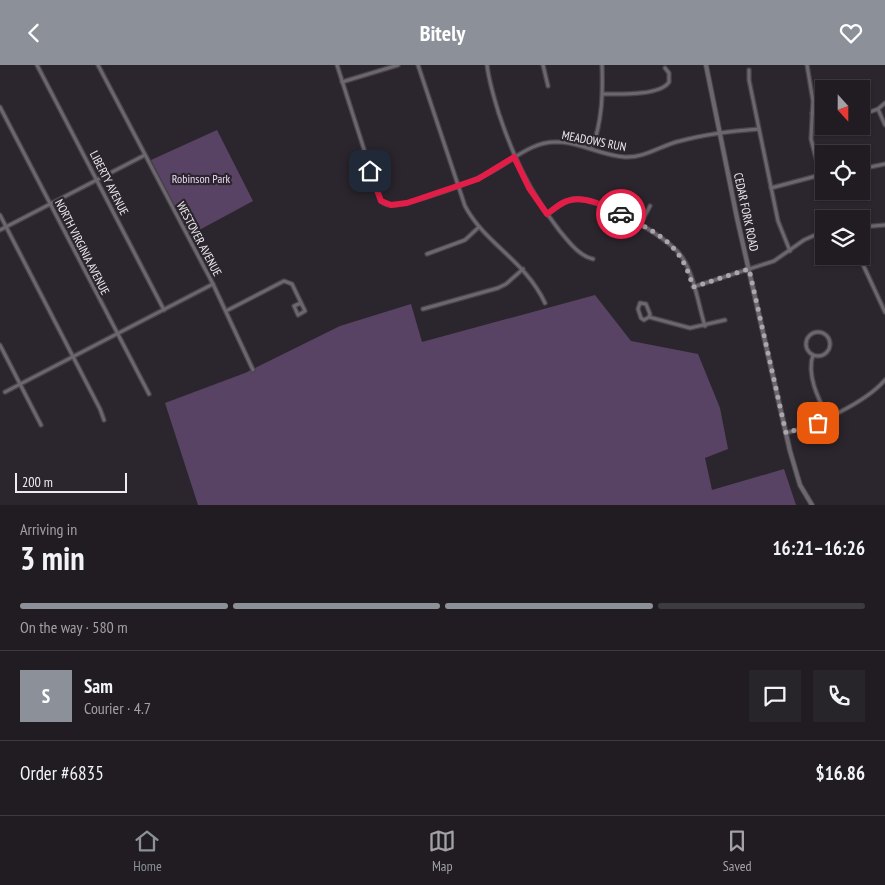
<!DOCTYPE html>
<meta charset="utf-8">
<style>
body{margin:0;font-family:"PT Sans Narrow",sans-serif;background:#28252a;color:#f1f3f6;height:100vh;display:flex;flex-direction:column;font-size:19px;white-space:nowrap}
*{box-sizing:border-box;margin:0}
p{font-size:16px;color:#a2a1a5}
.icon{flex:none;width:28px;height:28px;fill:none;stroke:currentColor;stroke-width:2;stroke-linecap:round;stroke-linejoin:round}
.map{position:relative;height:440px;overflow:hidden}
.details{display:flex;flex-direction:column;background:#201c22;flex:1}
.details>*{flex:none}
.needle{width:32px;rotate:159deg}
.controls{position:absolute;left:815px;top:15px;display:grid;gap:10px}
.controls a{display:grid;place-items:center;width:55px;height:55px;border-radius:0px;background:#201c22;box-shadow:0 1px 4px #0004,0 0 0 1px #3d3a40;font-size:25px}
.scale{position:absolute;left:15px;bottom:12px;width:112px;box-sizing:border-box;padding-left:5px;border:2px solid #eeebef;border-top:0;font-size:14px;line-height:18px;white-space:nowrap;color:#eeebef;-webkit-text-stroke:4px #2b262d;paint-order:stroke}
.pin{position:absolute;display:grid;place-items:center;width:42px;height:42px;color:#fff;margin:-21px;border-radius:10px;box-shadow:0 2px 8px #0006}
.courier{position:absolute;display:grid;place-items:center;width:50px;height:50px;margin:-25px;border:4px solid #e11d48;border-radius:50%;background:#fff;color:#222;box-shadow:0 1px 6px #0007}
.head em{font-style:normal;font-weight:600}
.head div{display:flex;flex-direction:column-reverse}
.head{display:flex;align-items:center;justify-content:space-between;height:85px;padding:0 20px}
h1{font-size:32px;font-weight:600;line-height:38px}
.bar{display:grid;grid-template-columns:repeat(4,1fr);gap:8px 5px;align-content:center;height:60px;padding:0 20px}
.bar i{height:6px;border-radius:4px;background:#3d3a40}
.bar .current{background:#8c9099}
.bar p{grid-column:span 4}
.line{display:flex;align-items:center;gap:12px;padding:0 20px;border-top:1px solid #3d3a40}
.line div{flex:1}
.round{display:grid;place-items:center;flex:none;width:52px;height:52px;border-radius:0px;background:#28252a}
header{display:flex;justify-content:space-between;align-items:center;height:65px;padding:0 20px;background:#8c9099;color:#fff;font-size:22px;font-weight:600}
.tabs{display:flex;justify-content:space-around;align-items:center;height:70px;border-top:1px solid #3d3a40;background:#201c22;font-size:14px;color:#a2a1a5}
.tabs a{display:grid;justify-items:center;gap:2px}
.tabs .current{color:#8c9099}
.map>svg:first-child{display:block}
.green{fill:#594364}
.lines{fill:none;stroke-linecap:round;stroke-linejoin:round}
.minor-casing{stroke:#484449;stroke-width:5.5}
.tertiary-casing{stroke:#484449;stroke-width:6}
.minor{stroke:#6c676f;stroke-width:3}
.tertiary{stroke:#6c676f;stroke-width:4}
.done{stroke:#aaa6ab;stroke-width:5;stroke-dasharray:0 9}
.route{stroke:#e11d48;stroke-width:6}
.labels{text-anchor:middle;stroke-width:4.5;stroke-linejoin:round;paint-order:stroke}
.street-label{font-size:12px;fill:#eeebef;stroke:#2b262d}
.park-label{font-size:12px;fill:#ebd6f6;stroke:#2b262d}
</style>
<header><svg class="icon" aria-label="back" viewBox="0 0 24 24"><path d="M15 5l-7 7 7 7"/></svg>Bitely<svg class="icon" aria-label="heart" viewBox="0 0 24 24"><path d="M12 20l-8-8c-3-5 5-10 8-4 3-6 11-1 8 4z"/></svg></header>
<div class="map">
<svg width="885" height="440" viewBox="0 0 885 440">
<rect width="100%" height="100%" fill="#2b262d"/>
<g class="green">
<polygon points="217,65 253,136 190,170 151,95"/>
<polygon points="595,230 631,276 698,289 720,343 728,384 705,393 712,425 784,404 796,440 198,440 165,338 245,308 340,261 411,239 422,277"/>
</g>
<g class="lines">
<defs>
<g id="minor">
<polyline points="37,0 164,245"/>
<polyline points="98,0 213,219 253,305"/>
<path d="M337,0l42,131c2,6 5,9 11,9 15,2 82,-23 97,-31 16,-8 30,-20 46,-27 32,-15 61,8 92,10 20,1 37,-12 55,-16 26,-7 52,-10 79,-12"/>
<path d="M418,0l47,141c20,38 60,54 80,97"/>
<path d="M487,0c2,17 7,33 12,49 15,45 31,78 60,116 9,11 20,26 34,29"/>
<polyline points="543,0 548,21"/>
<polyline points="807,0 813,36 811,74 820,109"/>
<polyline points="749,5 749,15 778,156 790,186"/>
<polyline points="342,17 398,0"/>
<path d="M603,29c16,0 57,2 66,-12v-9l-4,-5"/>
<polyline points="0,42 149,329"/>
<polyline points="878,44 885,60"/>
<polyline points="812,48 824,49"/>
<polyline points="861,50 878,44 885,38"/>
<path d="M592,84c10,-28 11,-54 10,-84"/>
<polyline points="861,104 885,99"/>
<polyline points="771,123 824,109"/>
<path d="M547,149c8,-5 16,-13 26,-15 24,-3 96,38 109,58 13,20 16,47 23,69"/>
<polyline points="0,150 100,344 104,355"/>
<polyline points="640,160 650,141"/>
<polyline points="861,162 885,160"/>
<polyline points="0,165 145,90"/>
<polyline points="427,189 465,175 479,162"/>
<polyline points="859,191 885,247"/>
<polyline points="693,222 774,196 804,175 824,166"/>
<polyline points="423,244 498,223 506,219 523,204"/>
<polyline points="226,246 284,216 292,219 305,246 298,250 294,241 301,238"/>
<polyline points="649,252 650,249 646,239 640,238 638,244 641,253 644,255 649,252 690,263 725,255"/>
<circle cx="818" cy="279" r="12"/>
<polyline points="0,280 41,360"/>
<path d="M813,290c-7,20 6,45 15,63"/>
<polyline points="5,327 213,219"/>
<path d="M786,368c29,-7 79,-30 99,-53"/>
</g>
<polyline id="tertiary" points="706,0 737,153 790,386 800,420 812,440"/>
</defs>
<use href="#minor" class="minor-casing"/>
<use href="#tertiary" class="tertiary-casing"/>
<use href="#minor" class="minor"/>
<use href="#tertiary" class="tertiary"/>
</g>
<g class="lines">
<path class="done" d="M621,149c38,20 60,29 72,73l56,-18 37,164 32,-10"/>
<path class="route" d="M370,106l11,30 10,4 16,-2 71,-24 36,-22 15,31 18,26c6,-4 13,-11 20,-13 17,-6 39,5 54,13"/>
</g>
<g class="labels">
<g class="street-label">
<text transform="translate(594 76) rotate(11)" y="4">MEADOWS RUN</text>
<text transform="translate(109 118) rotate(63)" y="4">LIBERTY AVENUE</text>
<text transform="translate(746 147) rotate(78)" y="4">CEDAR FORK ROAD</text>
<text transform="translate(199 174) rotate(62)" y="4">WESTOVER AVENUE</text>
<text transform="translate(82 182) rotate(63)" y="4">NORTH VIRGINIA AVENUE</text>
</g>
<g class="park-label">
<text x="201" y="118">Robinson Park</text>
</g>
</g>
</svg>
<div class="controls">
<a><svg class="needle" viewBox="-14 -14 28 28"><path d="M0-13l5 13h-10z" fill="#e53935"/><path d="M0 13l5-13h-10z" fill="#a2a1a5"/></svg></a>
<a><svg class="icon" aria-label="locate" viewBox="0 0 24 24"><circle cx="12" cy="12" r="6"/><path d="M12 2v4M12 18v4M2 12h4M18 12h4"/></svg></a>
<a><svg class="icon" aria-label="layers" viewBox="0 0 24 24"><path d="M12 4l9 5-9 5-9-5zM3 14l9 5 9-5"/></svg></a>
</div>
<div class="scale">200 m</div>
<div class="pin" style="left:818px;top:358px;background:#ea580c"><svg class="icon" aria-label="bag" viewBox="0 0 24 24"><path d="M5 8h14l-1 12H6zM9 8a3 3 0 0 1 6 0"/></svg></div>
<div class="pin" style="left:370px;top:106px;background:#1f2937"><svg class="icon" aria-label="home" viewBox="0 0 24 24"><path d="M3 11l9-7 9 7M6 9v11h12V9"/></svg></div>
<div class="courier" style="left:621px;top:149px"><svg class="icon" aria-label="car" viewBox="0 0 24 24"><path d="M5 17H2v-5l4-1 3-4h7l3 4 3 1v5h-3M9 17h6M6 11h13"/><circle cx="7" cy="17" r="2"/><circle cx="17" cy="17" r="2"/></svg></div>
</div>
<section class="details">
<div class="head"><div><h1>3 min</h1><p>Arriving in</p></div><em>16:21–16:26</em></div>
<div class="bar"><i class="current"></i><i class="current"></i><i class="current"></i><i></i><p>On the way · 580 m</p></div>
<div class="line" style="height:90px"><b class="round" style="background:#8c9099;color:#fff">S</b><div><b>Sam</b><p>Courier · 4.7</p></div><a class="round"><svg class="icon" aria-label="chat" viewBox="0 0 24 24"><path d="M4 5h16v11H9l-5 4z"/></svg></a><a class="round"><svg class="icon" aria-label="phone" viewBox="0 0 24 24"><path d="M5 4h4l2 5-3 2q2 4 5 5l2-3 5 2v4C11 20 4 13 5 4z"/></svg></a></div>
<div class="line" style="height:65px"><div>Order #6835</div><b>$16.86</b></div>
</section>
<nav class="tabs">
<a class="current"><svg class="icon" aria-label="home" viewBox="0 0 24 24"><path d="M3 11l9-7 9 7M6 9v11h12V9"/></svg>Home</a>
<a><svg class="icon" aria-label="map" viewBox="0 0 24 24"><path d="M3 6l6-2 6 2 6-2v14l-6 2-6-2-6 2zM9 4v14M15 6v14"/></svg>Map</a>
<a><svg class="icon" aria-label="saved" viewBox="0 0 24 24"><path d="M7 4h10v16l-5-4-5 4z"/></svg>Saved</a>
</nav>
